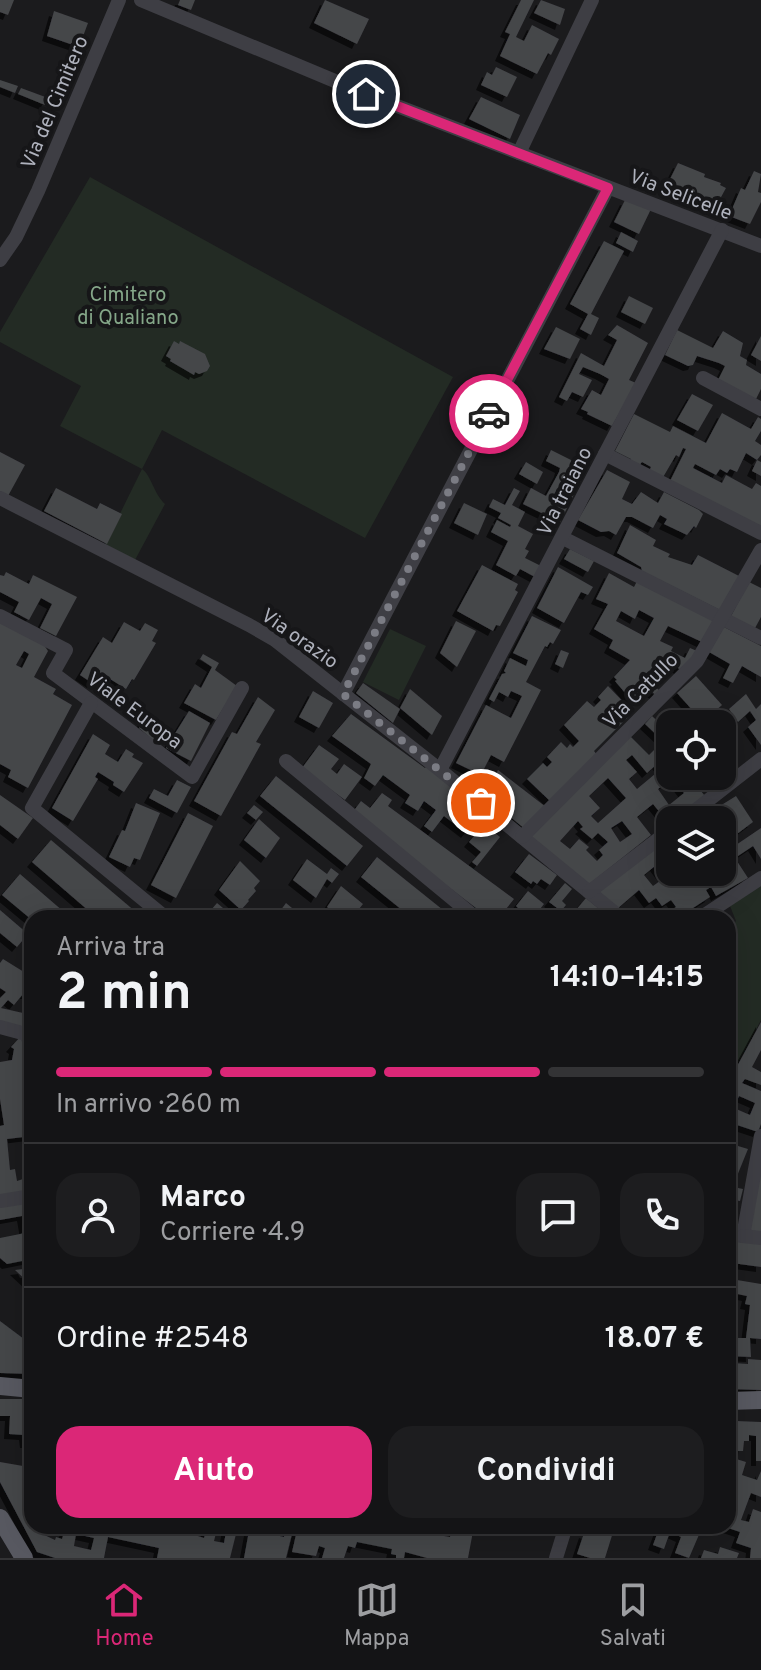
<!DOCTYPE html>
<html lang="it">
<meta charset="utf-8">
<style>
body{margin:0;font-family:Overpass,sans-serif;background:#1d1d1f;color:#f1f3f6;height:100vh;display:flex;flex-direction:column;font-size:30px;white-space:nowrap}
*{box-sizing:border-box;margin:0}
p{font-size:26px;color:#9d9ea1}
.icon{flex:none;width:44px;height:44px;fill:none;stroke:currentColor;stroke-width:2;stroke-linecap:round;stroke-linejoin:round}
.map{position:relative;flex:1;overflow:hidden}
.sheet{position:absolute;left:24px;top:910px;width:712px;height:624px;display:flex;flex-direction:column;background:#141416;border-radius:24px;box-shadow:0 8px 32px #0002,0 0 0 2px #333335}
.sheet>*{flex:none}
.tools{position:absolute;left:656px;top:710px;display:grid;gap:16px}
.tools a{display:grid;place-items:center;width:80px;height:80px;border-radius:16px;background:#141416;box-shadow:0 8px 32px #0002,0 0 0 2px #333335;font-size:40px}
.pin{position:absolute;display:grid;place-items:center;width:68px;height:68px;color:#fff;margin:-34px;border:4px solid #fff;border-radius:50%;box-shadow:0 2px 8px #0007}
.courier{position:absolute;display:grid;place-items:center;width:80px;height:80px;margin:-40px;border:6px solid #db2777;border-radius:50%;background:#fff;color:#222;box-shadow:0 2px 10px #0007}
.overview em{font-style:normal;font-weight:700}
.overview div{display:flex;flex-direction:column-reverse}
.overview{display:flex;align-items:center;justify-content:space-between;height:136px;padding:0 32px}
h1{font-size:52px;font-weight:700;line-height:60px}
.bar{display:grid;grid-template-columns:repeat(4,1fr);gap:12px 8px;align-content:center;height:96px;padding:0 32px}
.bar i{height:10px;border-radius:6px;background:#333335}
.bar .active{background:#db2777}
.bar p{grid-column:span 4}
.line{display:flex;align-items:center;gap:20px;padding:0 32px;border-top:2px solid #333335}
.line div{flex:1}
.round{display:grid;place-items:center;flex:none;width:84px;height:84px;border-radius:24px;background:#1d1d1f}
.action{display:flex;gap:16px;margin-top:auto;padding:16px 32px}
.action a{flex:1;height:92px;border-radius:24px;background:#db2777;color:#fff;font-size:32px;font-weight:700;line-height:92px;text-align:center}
.action a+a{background:#1d1d1f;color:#f1f3f6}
.tab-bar{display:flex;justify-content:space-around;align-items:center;height:112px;border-top:2px solid #333335;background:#141416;font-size:22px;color:#9d9ea1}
.tab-bar a{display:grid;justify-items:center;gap:4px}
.tab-bar .active{color:#db2777}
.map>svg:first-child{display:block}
.green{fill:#232b24}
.building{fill:#45464a;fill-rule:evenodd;filter:url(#shadow)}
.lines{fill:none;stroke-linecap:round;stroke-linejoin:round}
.minor{stroke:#3e3e44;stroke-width:14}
.major{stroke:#585961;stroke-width:18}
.done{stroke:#7b7c84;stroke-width:8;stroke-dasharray:0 14.4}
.route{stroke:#db2777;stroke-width:10}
.labels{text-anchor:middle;stroke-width:8;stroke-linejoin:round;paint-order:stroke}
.street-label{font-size:20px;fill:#aeb1bc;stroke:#161618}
.park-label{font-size:20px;fill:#85a789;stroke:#161618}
</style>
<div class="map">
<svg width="761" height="1558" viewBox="0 0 761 1558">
<defs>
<filter id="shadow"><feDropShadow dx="-5" dy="5" stdDeviation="0" flood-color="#0009"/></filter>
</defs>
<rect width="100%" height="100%" fill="#1b1b1d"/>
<g class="green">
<path d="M90,177l363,200 -88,161 -203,-108 -20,39c9,6 12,25 23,35l-30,56 -30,-16 37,-75 -82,-43 21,-40 -81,-44v-10z"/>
<polygon points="390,629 426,646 399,700 363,682"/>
<polygon points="761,886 761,1020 731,1076 728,1074 728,943 734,940 733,925 736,921 730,906"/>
</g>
<g class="building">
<polygon points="0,0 14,0 8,15 0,12"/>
<polygon points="180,0 195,0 191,10 178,5"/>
<polygon points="325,0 369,19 357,44 314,23"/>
<polygon points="521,0 534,0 516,37 524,41 532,25 559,39 551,55 548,53 537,74 500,56 510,34 505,32"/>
<polygon points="541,0 565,9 560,25 534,13"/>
<polygon points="54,11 88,23 79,47 47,36"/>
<polygon points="496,67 517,77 507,97 481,85 487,72 492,75"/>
<polygon points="0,80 18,86 15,93 0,87"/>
<polygon points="21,88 48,98 45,105 18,94"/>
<polygon points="481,97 520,115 510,139 469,119"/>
<polygon points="678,163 705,174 704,177 721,183 720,185 726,188 714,210 666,187"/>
<polygon points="754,171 761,174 758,192 761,193 761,202 750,224 729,216 741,188 745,190"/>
<polygon points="625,200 651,209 639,234 614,222"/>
<polygon points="621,232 638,241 633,252 616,243"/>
<polygon points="604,241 624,251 591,314 599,318 591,335 580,329 588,314 570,304"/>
<polygon points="629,296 653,308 645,324 621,312"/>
<polygon points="617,325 648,343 629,380 636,383 612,426 587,414 588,412 581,409 592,390 601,395 609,379 600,374 583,367 579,374 592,380 583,397 572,392 567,401 559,397 581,353 604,366 617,340 608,335"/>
<polygon points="556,327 580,339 570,359 544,349"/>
<polygon points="677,330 713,348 723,331 743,343 740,356 747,360 746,365 761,374 761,389 756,399 718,380 725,366 719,363 697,356 693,365 688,366 665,355"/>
<polygon points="761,336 761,361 751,355"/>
<polygon points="174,341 179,344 180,341 205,354 210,366 207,371 199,374 195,372 194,375 170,361 171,359 166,356"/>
<polygon points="692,394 713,405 698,431 677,420"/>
<polygon points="722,413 751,429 758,417 761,419 761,431 755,441 761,445 761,455 757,460 761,462 761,476 752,471 757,460 746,453 737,472 730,469 727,473 720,469 716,475 695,464 693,468 722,483 726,475 752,489 756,483 761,486 761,527 669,483 686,449 683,448 679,457 676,455 662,479 649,471 651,467 642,462 639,466 630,462 631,459 615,451 634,414 670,432 673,426 706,443"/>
<polygon points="551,450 587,468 560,522 523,504 531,488 546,496 559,472 560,468 546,461"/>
<polygon points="0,452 25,465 8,496 0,491"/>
<polygon points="526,462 543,472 537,484 519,474"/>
<polygon points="607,470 630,482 622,499 632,504 641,492 658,503 664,492 699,510 703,514 696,528 694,526 687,535 664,524 667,519 660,515 653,528 632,517 626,517 616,535 609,531 601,532 578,520"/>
<polygon points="56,488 97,509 100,503 122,514 107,544 44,511"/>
<polygon points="514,488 520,491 512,505 525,512 518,526 533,534 525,549 529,551 525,558 541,566 535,577 520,569 516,576 496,565 508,541 491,532 497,520 510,527 511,525 498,518 501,513 489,507 493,499 505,505"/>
<polygon points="464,503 487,514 478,535 454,523"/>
<polygon points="630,525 656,540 653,546 670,554 668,557 692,565 698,555 739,576 720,610 642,571 641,567 617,553"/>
<polygon points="570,549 594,561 588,572 564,559"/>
<polygon points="482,565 518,584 515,590 518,592 500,626 496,625 493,631 457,611"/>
<polygon points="558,567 593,587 588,595 581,592 564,623 537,608"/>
<polygon points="6,572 29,584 33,575 77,597 56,636 40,628 52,604 41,598 29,620 14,612 19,602 0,592 0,575 4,576"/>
<path d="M609,573l25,14 3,-6 80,40 -13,22 -36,-17 -8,15 13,6 -2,4 14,7 5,-10 7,3 -14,20 -21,-12 -11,24 9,8 -3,5 -10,-8 -9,10 -2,-2 -5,4 -16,-19 2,-1 -3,-3 16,-17 -21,-12 4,-8 -19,-11 14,-25 -12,-5zM639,610l15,8 -10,18 -28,-15 5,-10 14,8z"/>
<polygon points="749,582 761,588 761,617 754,630 730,618"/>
<polygon points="532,616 561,630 553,644 550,642 547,647 545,646 526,682 541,690 504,762 491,755 481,775 456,763 486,705 511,718 522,696 511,691 508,697 499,692 494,702 489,699 502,674 506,673 504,671 510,658 526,666 528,660 513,653"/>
<path d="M0,621l44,24 4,6 -14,26 22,12 -3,5 19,11 -44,83 -20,-11 3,-7 -11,-6zM24,651l5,3 -7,14 -6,-3z"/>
<polygon points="456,621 476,631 457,667 440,653"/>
<polygon points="124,622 140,631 145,623 158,630 152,641 156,643 134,680 132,679 126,689 99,672 92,683 80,675 103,637 112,643"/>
<polygon points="724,627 761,646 761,677 742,666 733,683 723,678 730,664 709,652"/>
<polygon points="561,650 569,653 563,668 555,664"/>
<polygon points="203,654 219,663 215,670 237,686 216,720 184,703 195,684 201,688 212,667 200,659"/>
<polygon points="696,676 722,705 703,722 677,693"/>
<polygon points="363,683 400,709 393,723 356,693"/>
<polygon points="608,686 633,712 594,751 598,756 551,802 527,779 543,763 547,767 552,762 547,757 561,742 567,748 570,744 573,747 579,741 564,725 587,701 594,707 601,700 598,697"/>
<polygon points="410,689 442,716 432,735 400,708"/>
<polygon points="313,691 333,703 319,728 299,717"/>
<polygon points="746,694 756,709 761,704 761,745 748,727 756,720 750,711 738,722 729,709"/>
<polygon points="258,697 275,710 256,742 261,744 221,816 194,801 232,732 237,734"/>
<polygon points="189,711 210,723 191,761 166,748"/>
<polygon points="351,714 425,768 427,766 482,813 466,833 444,816 432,832 424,826 436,810 424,801 418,811 405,803 410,795 383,775 375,786 364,778 371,764 332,736"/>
<polygon points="145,716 163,726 155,742 139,728"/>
<path d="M652,716l18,17v43h36l-10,9 9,11 -31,24h-4v5l-17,-21 -16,13 14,18 -63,50 -62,-49 104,-100 19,19 14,-14 -18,-17zM632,755l15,18 10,-9 4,5 -24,20 -8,-10 8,-7 -11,-12zM608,778l18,20 -28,25 -7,-7 9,-8 -11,-12zM670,780h4l10,13 -15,12 -11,-16zM578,821l5,6 -3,2 12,10 6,-6 10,9 -9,8 4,5 -6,6 -11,-11 3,-3 -10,-8 -9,10 -10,-8zM622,821l10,13 -12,8 -9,-14z"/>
<polygon points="93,734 110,745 105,754 118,762 126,749 134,754 132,757 143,763 124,792 113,785 114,782 98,772 95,777 98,779 73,821 52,808"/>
<polygon points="319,745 339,759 331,769 337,774 344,764 362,777 345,800 302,768"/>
<polygon points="498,770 546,807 525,829 485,796"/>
<polygon points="276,776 363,846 347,866 260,796"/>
<polygon points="177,780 191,787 177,813 149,798 154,789 168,796"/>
<polygon points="382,793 392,800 388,806 514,899 499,918 489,918 352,813 361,801 370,808"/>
<polygon points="0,795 33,818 18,839 0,825"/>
<polygon points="736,796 753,822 733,837 715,809"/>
<polygon points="136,803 160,813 140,860 134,858 130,867 109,857 122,830 125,831"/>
<polygon points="254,805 263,812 256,820 247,813"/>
<polygon points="188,813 213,826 176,898 151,885"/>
<polygon points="259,819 280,838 266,858 244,840"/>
<polygon points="484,824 500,837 477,866 472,862 481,852 469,842"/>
<path d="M761,828v31l-8,-13 -18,12 13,20 -32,18 -5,-9 -5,3 4,7 -17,11 3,4 -7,6h-29l16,-11 -5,-7 -9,6 -6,-8 -7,5 -10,-13 -22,19 -21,-18 74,-56v15l-7,6 7,9v7h52v-41l11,16zM655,866l9,12 -11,8 -9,-11z"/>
<polygon points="51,840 143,918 97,918 32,862"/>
<polygon points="529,854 557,875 550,885 541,879 537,884 533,881 531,884 515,872"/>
<polygon points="377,857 453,918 412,918 361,877"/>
<polygon points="307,859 327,874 331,868 339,874 332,883 327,879 316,898 293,880"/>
<polygon points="240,861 260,881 254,888 256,891 248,900 249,901 241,910 219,890"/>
<polygon points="20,874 71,918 32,918 32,920 2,895"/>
<polygon points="565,883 572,889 562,901 566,905 561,911 549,902"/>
<polygon points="341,886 363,904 355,914 357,915 355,918 341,918 327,907"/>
<polygon points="528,891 544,904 533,918 512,918 519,909 516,906"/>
<polygon points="586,898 610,918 574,918 579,912 576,910"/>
<polygon points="217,903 235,918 196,918 201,913 205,917"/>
<polygon points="286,903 304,918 275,918"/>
<polygon points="0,910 28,934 17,947 0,933"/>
<polygon points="3,959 32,977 32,994 23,994 14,1005 8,1000 1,1008 23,1013 32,1001 32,1036 0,1023 0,998 6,992 0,988 0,963"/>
<path d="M761,1022v28l-9,17 9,5v13l-16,-6 -3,4 19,8v33l-3,8 -30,-10v-39zM739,1096l16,7 -5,12 -16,-7z"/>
<polygon points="21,1036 28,1043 32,1055 32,1066 24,1068 26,1083 32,1083 32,1095 22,1097 27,1121 32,1121 32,1136 7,1139 10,1170 15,1169 17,1181 32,1176 32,1192 0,1197 0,1126 4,1125 0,1099 0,1062 12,1060 14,1049 11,1047"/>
<polygon points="728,1143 748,1149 737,1176 728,1174"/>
<polygon points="761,1152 761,1235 745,1233"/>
<polygon points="728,1186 743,1189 740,1201 728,1199"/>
<polygon points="32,1202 32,1214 30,1214 32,1259 7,1264 0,1258 0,1238 25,1233 22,1216 0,1220 0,1207"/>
<polygon points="728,1238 761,1242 761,1267 732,1263 731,1279 761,1284 761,1339 750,1338 751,1357 728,1356 728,1338 746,1338 750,1305 745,1304 747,1296 728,1292"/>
<polygon points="23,1269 25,1273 32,1273 32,1286 15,1270"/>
<polygon points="0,1321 32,1345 32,1374 0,1373"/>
<polygon points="748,1359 761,1360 761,1390 728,1389 728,1372 732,1372 733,1363 748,1364"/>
<polygon points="0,1399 32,1399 32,1443 25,1443 24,1435 9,1434 10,1416 0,1416"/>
<polygon points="736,1421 761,1422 761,1461 756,1461 756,1436 749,1435 749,1441 744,1441 743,1451 736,1451"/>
<polygon points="733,1458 746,1462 742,1475 757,1480 761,1471 761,1497 751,1493 741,1520 749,1522 753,1509 761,1512 761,1558 750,1558 751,1548 736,1543 740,1532 728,1528 728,1475"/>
<path d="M0,1462l23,4 -1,8 8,1 -3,18 5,1 -1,30 10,3 -1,6 15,7 1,-3 6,2 4,-13h110v3l28,9 3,-12h4l-2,6 7,1 -2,8 10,2 3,-17h11l-8,32h-73l2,-10 -51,-11 -4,21h-49l-18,-6 -37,-70zM76,1534l18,4 -3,12 -17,-4z"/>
<polygon points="285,1526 294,1526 286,1558 244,1558 249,1531 263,1533 263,1527 275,1530 275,1535 284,1537"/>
<polygon points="298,1526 384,1526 450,1537 452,1526 474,1526 468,1558 427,1558 405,1552 404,1558 396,1558 396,1555 391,1554 392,1549 357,1542 355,1548 348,1546 344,1558 322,1558 325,1548 319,1546 316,1556 292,1552"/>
<polygon points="589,1526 614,1529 605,1558 590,1558 577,1554 584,1533 587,1534"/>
<polygon points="660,1526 688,1526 701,1530 689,1558 675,1553 681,1537 670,1532 664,1549 653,1545"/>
<polygon points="720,1547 739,1553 737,1558 701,1558 704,1550 718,1554"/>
</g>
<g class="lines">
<g class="minor">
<polyline points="141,0 366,94 761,246"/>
<polyline points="519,153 592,0"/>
<polyline points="0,260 16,237 38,191 119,0"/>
<polyline points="703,378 761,409"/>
<polyline points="605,454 761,533"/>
<polyline points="0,498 249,625 275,640 440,770 621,918"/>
<polyline points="563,538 761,638"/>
<polyline points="0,616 66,650 53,673 192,777 242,688"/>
<polyline points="343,694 608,188"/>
<polyline points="91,703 32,808 166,918"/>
<polyline points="286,761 476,918"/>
<polyline points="440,770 722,230"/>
<polyline points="683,820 761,759"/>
<polyline points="522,837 697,661 761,550"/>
<polyline points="589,892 670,830"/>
<polyline points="700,918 761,878"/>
<polyline points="0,1027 26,1034 32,1047"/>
<polyline points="0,1201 32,1196"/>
<polyline points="728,1234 743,1236 761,1136"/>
<polyline points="743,1236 761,1238"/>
<polyline points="556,1558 566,1526"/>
</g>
<g class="major">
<polyline points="0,1386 32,1389"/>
<polyline points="728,1401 761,1400"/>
<polyline points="0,1518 24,1558"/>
</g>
</g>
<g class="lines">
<polyline class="done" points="481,803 343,694 489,414"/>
<polyline class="route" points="366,94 608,188 489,414"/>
</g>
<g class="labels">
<g class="street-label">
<text transform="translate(54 102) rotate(-67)" y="7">Via del Cimitero</text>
<text transform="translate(681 194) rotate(21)" y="7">Via Selicelle</text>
<text transform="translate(564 491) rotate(-63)" y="7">Via traiano</text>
<text transform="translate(300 638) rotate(35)" y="7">Via orazio</text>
<text transform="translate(640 690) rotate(-45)" y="7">Via Catullo</text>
<text transform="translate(135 710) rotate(37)" y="7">Viale Europa</text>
</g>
<g class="park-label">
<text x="128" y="301">Cimitero<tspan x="128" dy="23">di Qualiano</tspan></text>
</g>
</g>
</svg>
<div class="tools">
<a><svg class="icon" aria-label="locate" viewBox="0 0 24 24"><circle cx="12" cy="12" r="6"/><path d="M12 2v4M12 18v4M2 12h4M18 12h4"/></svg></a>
<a><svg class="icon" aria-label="layers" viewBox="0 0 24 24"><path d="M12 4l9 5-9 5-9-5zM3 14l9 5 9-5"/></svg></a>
</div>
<div class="pin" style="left:481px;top:803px;background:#ea580c"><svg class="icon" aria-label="bag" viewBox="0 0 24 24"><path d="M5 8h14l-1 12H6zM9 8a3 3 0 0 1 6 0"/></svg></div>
<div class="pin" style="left:366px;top:94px;background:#1f2937"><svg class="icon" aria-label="home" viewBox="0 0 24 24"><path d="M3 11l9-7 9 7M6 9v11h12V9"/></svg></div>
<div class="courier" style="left:489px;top:414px"><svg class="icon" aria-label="car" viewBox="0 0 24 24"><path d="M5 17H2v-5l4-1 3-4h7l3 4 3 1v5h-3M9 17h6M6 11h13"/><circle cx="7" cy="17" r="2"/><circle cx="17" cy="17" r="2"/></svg></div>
<section class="sheet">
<div class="overview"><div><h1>2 min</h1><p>Arriva tra</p></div><em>14:10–14:15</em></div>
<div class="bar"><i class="active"></i><i class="active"></i><i class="active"></i><i></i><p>In arrivo · 260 m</p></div>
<div class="line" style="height:144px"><a class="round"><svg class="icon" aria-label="person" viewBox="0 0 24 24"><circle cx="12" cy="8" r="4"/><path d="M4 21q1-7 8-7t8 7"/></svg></a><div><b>Marco</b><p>Corriere · 4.9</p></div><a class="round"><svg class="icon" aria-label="chat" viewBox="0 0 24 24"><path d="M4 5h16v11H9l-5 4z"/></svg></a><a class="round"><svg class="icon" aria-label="phone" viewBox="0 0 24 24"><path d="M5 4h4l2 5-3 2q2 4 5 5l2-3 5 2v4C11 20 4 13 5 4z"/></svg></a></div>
<div class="line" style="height:104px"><div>Ordine #2548</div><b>18.07 €</b></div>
<div class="action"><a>Aiuto</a><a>Condividi</a></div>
</section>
</div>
<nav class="tab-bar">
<a class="active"><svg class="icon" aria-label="home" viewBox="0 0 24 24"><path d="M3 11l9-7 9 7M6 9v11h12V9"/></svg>Home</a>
<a><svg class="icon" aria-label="map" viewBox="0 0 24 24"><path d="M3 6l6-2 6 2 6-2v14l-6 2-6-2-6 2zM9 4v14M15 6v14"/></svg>Mappa</a>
<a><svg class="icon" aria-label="saved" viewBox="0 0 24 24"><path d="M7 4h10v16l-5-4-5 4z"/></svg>Salvati</a>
</nav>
